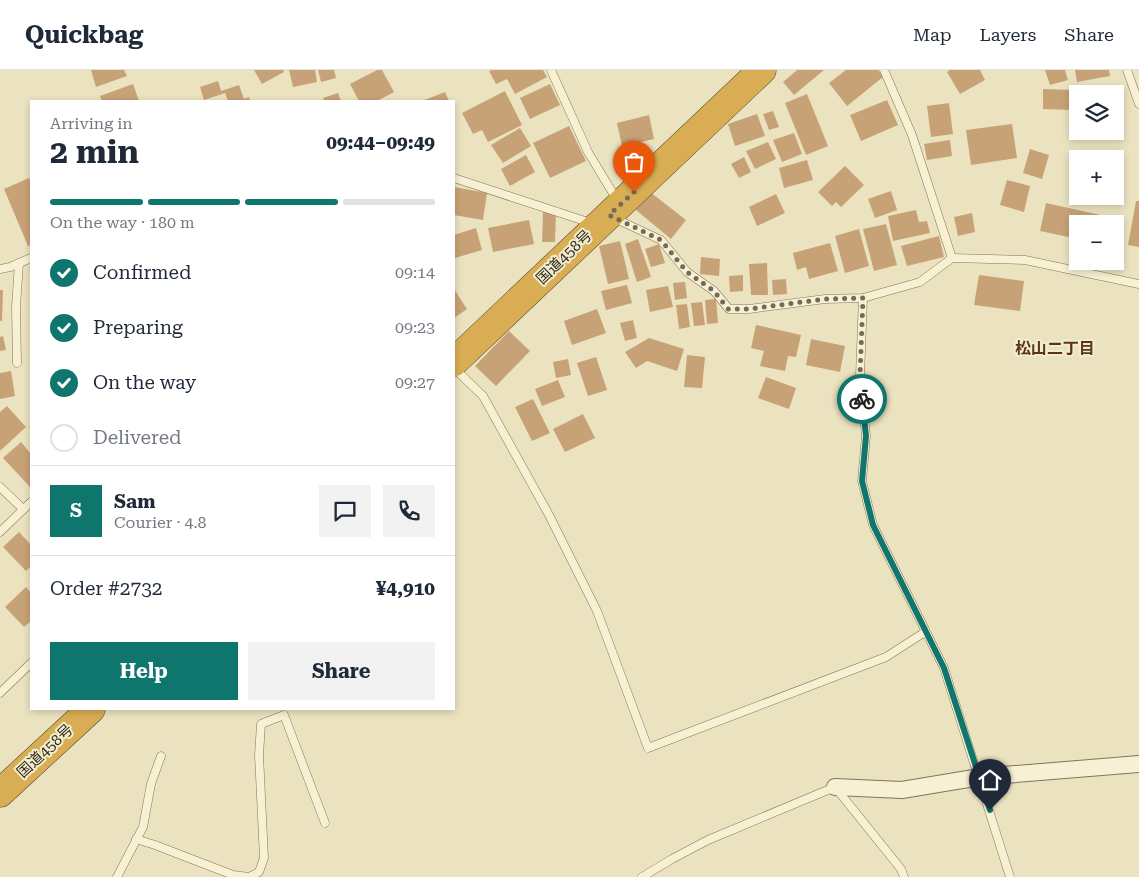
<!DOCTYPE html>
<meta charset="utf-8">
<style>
body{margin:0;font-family:"Roboto Serif","Noto Sans JP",serif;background:#f2f2f3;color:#1f2937;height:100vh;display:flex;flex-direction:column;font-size:19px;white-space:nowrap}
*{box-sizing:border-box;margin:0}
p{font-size:16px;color:#747a83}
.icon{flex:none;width:28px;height:28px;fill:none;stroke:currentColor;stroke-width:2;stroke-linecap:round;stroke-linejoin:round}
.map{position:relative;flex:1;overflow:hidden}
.side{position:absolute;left:30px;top:30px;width:425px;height:610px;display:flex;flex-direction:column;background:#fff;border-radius:0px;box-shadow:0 2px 8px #0003}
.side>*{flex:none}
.tools{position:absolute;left:1069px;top:15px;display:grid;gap:10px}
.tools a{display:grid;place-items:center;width:55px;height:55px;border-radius:0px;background:#fff;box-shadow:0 2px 8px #0003;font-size:25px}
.pin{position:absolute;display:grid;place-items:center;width:42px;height:42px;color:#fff;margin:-51px -21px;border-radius:50% 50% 50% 0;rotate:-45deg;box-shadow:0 0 5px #0007}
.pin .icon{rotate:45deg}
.courier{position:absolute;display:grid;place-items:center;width:50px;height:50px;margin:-25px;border:4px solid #0f766e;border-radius:50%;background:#fff;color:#222;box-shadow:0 1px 6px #0007}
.head em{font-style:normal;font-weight:700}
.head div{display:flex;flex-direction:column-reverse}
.head{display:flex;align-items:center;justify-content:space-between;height:85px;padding:0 20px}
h1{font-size:32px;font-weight:700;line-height:38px}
.bar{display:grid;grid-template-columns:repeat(4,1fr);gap:8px 5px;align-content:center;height:60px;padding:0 20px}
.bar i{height:6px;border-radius:4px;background:#e0e1e3}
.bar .active{background:#0f766e}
.bar p{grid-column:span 4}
.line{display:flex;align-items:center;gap:12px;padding:0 20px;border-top:1px solid #e0e1e3}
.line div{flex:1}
.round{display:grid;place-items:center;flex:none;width:52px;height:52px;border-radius:0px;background:#f2f2f3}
ol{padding:0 20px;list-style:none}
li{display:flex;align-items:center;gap:15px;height:55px}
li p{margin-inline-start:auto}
li .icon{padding:5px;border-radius:50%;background:#0f766e;color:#fff;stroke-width:4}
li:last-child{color:#747a83}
li i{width:28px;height:28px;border:2px solid #e0e1e3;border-radius:50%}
.action{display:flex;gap:10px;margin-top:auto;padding:10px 20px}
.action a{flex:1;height:58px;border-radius:0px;background:#0f766e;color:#fff;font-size:20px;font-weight:700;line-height:58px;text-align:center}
.action a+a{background:#f2f2f3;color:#1f2937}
header{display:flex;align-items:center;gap:30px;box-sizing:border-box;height:70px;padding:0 25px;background:#fff;border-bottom:1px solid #e0e1e3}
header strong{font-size:24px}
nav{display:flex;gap:28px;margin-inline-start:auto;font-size:18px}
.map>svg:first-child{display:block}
.building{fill:#c8a277}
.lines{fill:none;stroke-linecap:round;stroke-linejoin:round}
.lane-casing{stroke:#837459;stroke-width:9}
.street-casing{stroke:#837459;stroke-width:18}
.highway-casing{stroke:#51422d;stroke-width:29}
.lane{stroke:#f7f0d2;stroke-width:8}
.street{stroke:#f7f0d2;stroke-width:16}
.highway{stroke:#d8ad53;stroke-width:28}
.done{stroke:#736b55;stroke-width:5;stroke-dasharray:0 9}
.route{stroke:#0f766e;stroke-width:6}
.labels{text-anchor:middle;stroke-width:4;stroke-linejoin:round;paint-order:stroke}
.street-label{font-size:15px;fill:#332a1c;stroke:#f3edcf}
.neighbourhood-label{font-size:16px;font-weight:bold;fill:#5e331e;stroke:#f3edcf}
</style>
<header>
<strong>Quickbag</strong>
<nav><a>Map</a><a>Layers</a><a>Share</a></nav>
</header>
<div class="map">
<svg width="1139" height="807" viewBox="0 0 1139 807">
<rect width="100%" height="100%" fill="#ebe3c0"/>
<g class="building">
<polygon points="91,0 124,0 127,6 96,17"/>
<polygon points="254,0 283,0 284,2 262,14"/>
<polygon points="289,0 315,0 317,12 293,17"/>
<polygon points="318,0 334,0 336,8 321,12"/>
<polygon points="377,0 382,0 394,22 377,31 359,31 350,14"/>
<polygon points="492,0 543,0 547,7 515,24 507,9 496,14 489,1"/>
<polygon points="797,0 824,0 794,25 783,12"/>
<polygon points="846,0 878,0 883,7 847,36 829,13"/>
<polygon points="950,0 980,0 985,10 960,24 947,2"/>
<polygon points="1045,0 1065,0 1068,10 1050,15"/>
<polygon points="1075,0 1109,0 1110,6 1077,12"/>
<polygon points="218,11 221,21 239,15 244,29 249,27 250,31 228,31 225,23 204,30 200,17"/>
<polygon points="133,14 139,31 102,31 100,26"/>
<polygon points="550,14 560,35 530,49 520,28"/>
<polygon points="1107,15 1109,24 1079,24 1078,21"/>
<polygon points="1043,19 1074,20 1073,40 1043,39"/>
<polygon points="505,21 522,55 488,72 482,60 473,64 462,43"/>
<polygon points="445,22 449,31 422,31"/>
<polygon points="338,23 341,31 324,31 323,28"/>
<polygon points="807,24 828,76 806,85 785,33"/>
<polygon points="887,30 898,55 861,71 850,45"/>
<polygon points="949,33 953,64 931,67 927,36"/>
<polygon points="773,41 779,57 769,60 763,44"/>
<polygon points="757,44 765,66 735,76 728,54"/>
<polygon points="649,45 654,69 622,76 617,53"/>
<polygon points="1012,54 1017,88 971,95 966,60"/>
<polygon points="569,56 586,91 550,108 533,73"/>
<polygon points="520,58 531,76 503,93 491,75"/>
<polygon points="794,63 802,84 782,92 773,70"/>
<polygon points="950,70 952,86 927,90 924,74"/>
<polygon points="768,72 776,89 755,99 746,81"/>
<polygon points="1030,79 1049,85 1042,109 1023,103"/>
<polygon points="526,85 535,102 510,116 501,99"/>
<polygon points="744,87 751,102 739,108 731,94"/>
<polygon points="807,90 813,110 784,118 779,98"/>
<polygon points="845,96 864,115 841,137 836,132 832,136 818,122"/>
<polygon points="1115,104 1123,106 1118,128 1115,127"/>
<polygon points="29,108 31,114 31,175 28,176 4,119"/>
<polygon points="1007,110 1030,116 1024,142 1000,135"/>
<polygon points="454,117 487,123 483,150 454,145"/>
<polygon points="891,121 897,140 875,148 868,129"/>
<polygon points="650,122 686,150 671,169 636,140"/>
<polygon points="776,124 785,143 757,156 749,137"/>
<polygon points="1136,131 1139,131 1139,177 1128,175"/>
<polygon points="1046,133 1114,148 1113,154 1078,154 1078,169 1040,161"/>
<polygon points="916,140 919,152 927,151 930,163 893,171 888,146"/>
<polygon points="543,142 556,143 555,172 542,172"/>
<polygon points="972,143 975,162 958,166 954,147"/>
<polygon points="529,150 534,174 493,182 488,158"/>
<polygon points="886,154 897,195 874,201 863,159"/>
<polygon points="476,158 482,180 455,188 454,165"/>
<polygon points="859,159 869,196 845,203 835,166"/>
<polygon points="939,166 944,187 907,196 901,176"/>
<polygon points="638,169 651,207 637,212 625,174"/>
<polygon points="620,171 629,209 608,214 599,176"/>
<polygon points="830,173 838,201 809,209 806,197 797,200 793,183"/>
<polygon points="659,174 665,193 651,197 645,179"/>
<polygon points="701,187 720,189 719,206 700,204"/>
<polygon points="767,193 768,225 751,225 749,194"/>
<polygon points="743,205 743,221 730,222 729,206"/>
<polygon points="979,205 1024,211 1020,241 974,235"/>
<polygon points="786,209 787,224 773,225 772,210"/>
<polygon points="685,212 687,228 675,230 673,213"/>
<polygon points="627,215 632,233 606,240 601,221"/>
<polygon points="668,216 673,237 650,242 646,220"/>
<polygon points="454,219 467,239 454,248"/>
<polygon points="0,220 3,220 2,251 0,251"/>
<polygon points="716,229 718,253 707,254 705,230"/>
<polygon points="702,232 705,255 694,256 691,233"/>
<polygon points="687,234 690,257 679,259 676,235"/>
<polygon points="597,239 606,263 572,275 564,251"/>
<polygon points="633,250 637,268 625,271 620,253"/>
<polygon points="756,255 801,265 796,287 788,286 785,301 760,296 764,281 751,278"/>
<polygon points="509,261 530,281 496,316 475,296"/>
<polygon points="3,266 6,280 0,281 0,267"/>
<polygon points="649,268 684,279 677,301 647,291 636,298 625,282"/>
<polygon points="811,269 845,276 840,302 806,295"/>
<polygon points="687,285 705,287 702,318 684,317"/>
<polygon points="596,287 607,320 588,326 577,293"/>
<polygon points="568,289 571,305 556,308 553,292"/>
<polygon points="11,301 15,326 0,329 0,303"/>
<polygon points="766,307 796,318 789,339 758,328"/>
<polygon points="558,310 565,327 542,336 535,319"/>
<polygon points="533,329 550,363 532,371 515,337"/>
<polygon points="7,336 26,357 0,381 0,342"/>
<polygon points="583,344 595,368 565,382 553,359"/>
<polygon points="21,372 31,384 31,418 3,388"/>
<polygon points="19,462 31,475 31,496 26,501 3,477"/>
<polygon points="26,517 31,523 31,551 24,557 5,537"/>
</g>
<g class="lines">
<defs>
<g id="lane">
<polyline points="551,0 588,82 617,130"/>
<polyline points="884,0 912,65 952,188"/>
<polyline points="1127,0 1139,34"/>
<polyline points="454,108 591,153"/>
<polyline points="614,148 661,170 687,202 714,221 729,239 749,239 825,229 863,228 920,212 952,188 1025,190 1139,214"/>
<polyline points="0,199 10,197 31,188"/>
<polyline points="863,228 860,306 866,366 862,411 873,455 944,598 1010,807"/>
<polyline points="17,293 16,237 19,193"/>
<polyline points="454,298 483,326 549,445 597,541 648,678 886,587 925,562"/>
<polyline points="0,417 23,439"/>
<polyline points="0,462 31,432"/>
<polyline points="0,623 31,593"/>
<polyline points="136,769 155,775 233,805 249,807 259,802 264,788 259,685 261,654 284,645 325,753"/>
<polyline points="117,807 143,757 151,714 161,686"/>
<polyline points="642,807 672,789 708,770 835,717 901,799 904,807"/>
</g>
<polyline id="street" points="835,717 902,720 980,707 1139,694"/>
<g id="highway">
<polyline points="454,292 762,0"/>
<polyline points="0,723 91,639"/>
</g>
</defs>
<use href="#lane" class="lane-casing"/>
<use href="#street" class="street-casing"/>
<use href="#highway" class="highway-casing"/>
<use href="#lane" class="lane"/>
<use href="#street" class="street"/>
<use href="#highway" class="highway"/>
</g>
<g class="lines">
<polyline class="done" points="634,122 609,145 661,170 687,202 714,221 728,239 749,239 825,229 863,228 860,306 862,329"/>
<polyline class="route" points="862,329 866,366 862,411 873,455 944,598 990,740"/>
</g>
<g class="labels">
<g class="street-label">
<text transform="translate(564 187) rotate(-44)" y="5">国道458号</text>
<text transform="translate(45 681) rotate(-43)" y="5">国道458号</text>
</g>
<g class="neighbourhood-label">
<text x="1055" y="284">松山二丁目</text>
</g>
</g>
</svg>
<div class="tools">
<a><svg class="icon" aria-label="layers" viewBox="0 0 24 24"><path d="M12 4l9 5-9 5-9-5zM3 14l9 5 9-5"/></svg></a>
<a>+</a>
<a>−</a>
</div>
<div class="pin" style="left:634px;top:122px;background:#ea580c"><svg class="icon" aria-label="bag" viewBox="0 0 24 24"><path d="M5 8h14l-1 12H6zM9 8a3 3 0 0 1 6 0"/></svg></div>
<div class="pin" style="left:990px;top:740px;background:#1f2937"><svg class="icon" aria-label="home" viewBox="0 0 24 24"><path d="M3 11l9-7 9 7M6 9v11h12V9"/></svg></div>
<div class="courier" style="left:862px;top:329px"><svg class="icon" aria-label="bike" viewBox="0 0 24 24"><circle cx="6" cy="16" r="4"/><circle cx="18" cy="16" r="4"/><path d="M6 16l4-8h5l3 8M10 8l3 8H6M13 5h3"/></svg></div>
<section class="side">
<div class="head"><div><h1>2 min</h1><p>Arriving in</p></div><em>09:44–09:49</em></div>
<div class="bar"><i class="active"></i><i class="active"></i><i class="active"></i><i></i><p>On the way · 180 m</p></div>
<ol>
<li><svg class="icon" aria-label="check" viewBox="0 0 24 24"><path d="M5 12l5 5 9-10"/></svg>Confirmed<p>09:14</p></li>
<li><svg class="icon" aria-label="check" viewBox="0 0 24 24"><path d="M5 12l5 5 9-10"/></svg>Preparing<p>09:23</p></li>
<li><svg class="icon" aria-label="check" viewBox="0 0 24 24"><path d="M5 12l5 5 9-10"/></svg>On the way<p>09:27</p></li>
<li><i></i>Delivered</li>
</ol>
<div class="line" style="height:90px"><b class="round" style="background:#0f766e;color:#fff">S</b><div><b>Sam</b><p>Courier · 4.8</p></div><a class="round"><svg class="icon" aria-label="chat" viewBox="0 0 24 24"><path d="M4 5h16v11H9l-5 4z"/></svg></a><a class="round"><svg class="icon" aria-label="phone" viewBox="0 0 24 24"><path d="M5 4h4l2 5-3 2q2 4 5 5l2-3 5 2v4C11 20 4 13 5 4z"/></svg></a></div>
<div class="line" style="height:65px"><div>Order #2732</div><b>¥4,910</b></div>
<div class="action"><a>Help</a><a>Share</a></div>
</section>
</div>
